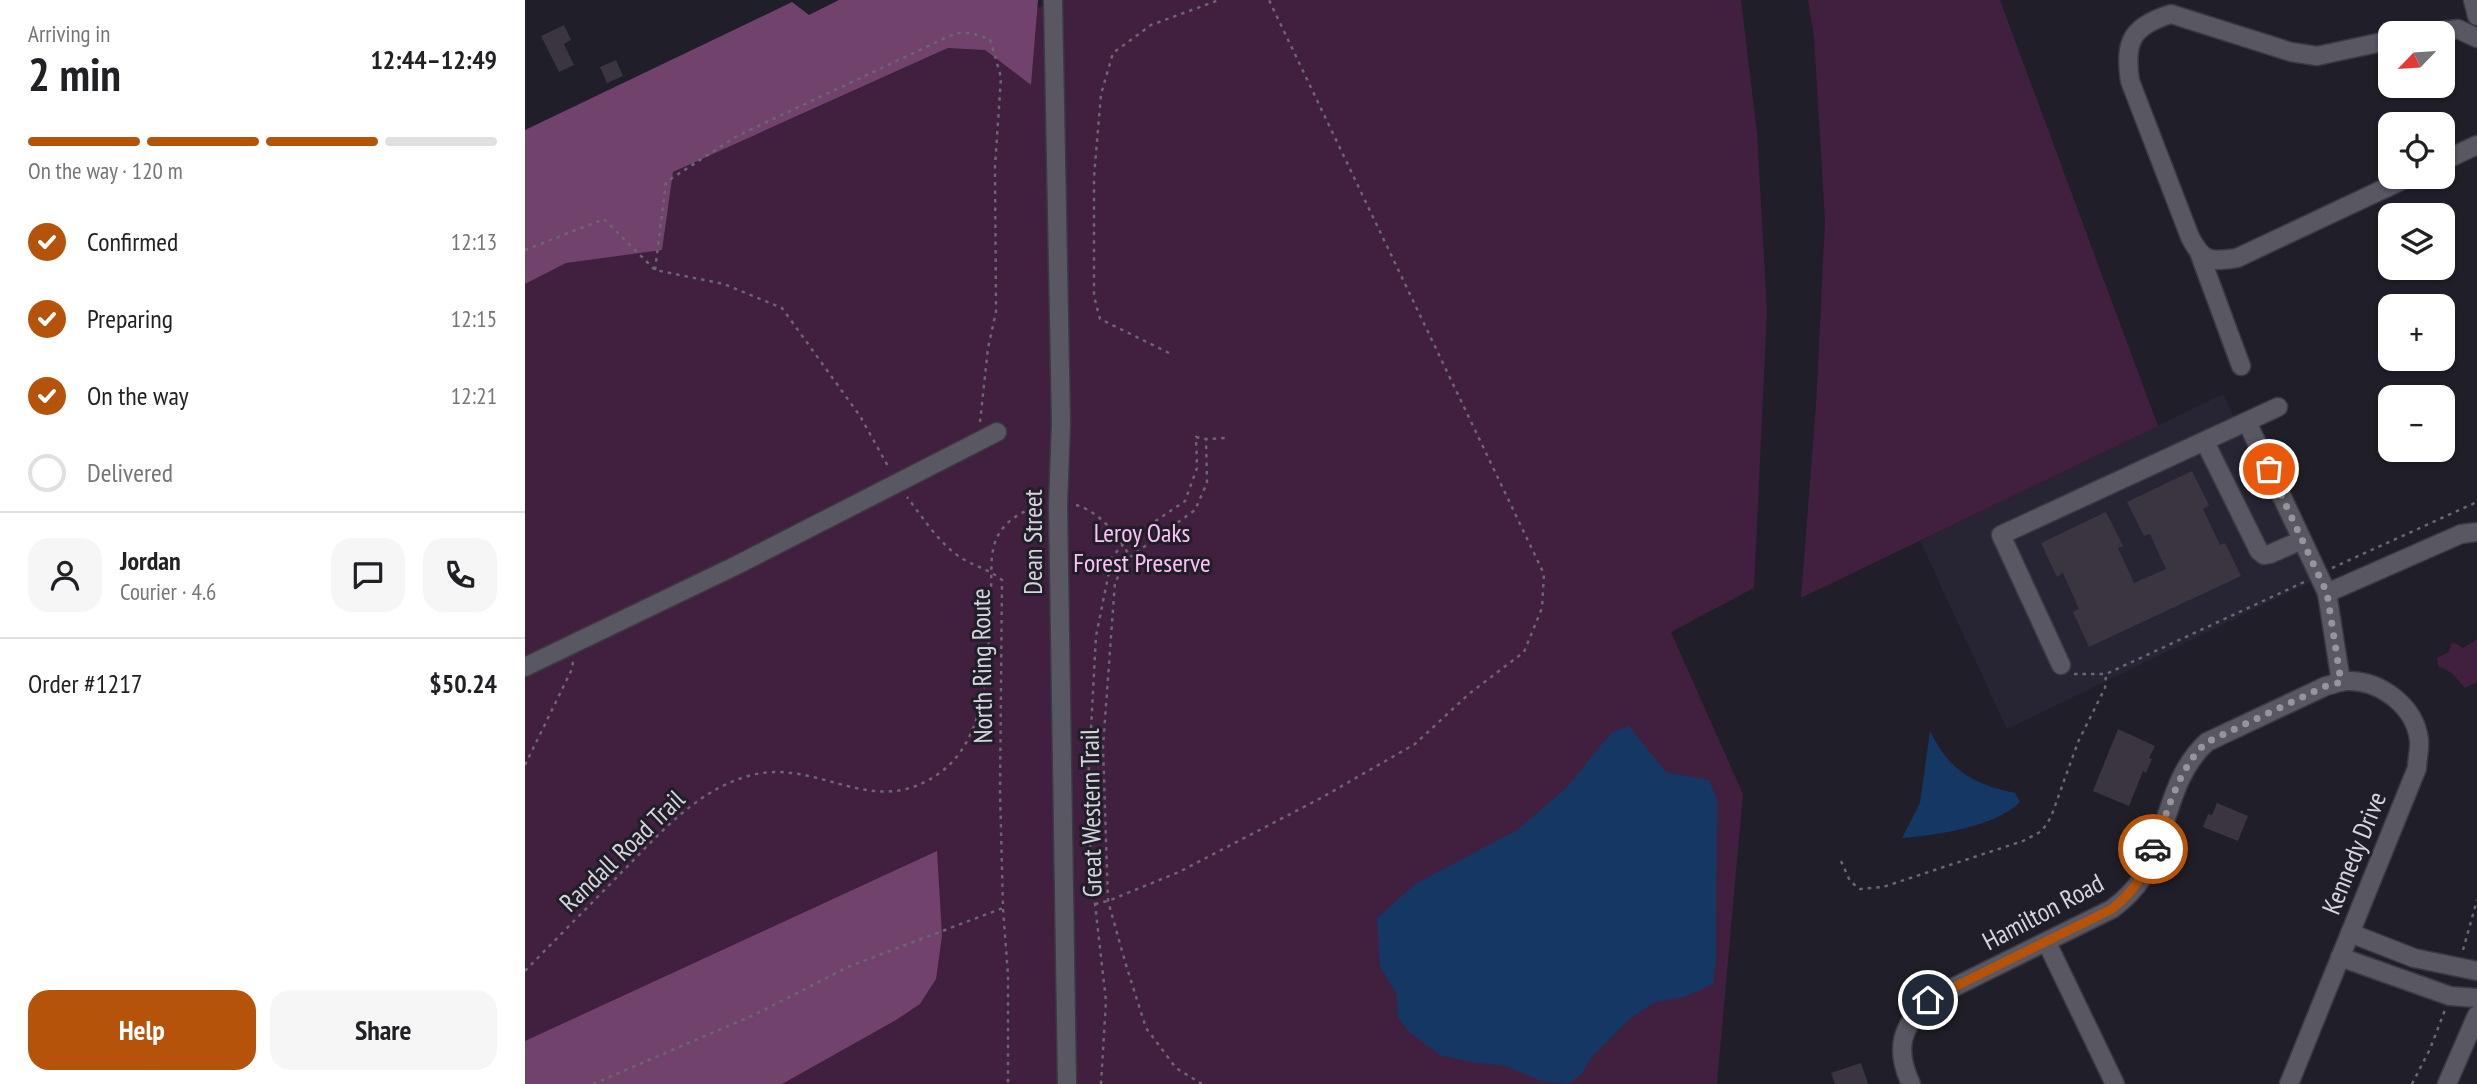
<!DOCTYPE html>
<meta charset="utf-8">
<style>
body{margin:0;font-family:"PT Sans Narrow",sans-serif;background:#f6f6f6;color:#202124;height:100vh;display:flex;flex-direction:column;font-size:26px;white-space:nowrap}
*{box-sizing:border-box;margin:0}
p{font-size:23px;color:#757577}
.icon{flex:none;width:38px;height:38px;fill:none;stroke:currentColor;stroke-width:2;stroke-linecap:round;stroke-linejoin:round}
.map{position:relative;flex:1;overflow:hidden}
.details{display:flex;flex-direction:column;background:#fff;width:525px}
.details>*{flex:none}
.needle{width:46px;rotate:245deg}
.tools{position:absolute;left:1853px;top:21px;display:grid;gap:14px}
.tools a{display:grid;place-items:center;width:77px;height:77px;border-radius:14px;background:#fff;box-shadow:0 2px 5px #0004;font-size:35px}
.pin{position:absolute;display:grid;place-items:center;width:60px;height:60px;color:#fff;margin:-30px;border:4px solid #fff;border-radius:50%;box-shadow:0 2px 7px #0007}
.courier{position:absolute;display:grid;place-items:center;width:70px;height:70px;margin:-35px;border:5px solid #b45309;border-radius:50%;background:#fff;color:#222;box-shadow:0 2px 9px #0007}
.head em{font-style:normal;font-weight:800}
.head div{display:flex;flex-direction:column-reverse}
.head{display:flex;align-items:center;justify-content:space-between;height:119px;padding:0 28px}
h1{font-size:46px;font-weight:800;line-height:52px}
.bar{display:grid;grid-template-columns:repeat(4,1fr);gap:10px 7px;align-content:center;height:84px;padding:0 28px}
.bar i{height:9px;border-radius:5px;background:#e0e0e0}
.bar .selected{background:#b45309}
.bar p{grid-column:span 4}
.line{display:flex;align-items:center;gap:18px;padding:0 28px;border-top:2px solid #e0e0e0}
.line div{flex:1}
.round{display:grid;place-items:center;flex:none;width:74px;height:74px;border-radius:21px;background:#f6f6f6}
ol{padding:0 28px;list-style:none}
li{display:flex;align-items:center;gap:21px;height:77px}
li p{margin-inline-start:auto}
li .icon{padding:7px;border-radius:50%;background:#b45309;color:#fff;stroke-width:4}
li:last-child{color:#757577}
li i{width:38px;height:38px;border:4px solid #e0e0e0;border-radius:50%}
.cta{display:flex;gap:14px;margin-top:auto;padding:14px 28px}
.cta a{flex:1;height:80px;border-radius:21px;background:#b45309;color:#fff;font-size:28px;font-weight:800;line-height:80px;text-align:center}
.cta a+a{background:#f6f6f6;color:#202124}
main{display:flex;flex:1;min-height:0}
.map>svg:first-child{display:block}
.built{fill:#272434}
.green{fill:#411f3e}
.forest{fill:#70426c}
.water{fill:#153764}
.building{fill:#3b353f}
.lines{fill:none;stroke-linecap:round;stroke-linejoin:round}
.minor-casing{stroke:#3b3942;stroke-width:21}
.path{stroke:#696770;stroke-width:2.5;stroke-dasharray:3.5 5;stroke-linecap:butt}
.minor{stroke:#585762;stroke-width:18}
.done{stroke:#96959d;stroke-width:7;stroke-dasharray:0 12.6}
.route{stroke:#b45309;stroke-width:9}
.labels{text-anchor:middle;stroke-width:6;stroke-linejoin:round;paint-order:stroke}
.park-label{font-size:26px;fill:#fcc2f6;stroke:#201e28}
.street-label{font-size:26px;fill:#d6d5dc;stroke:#201e28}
</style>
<main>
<section class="details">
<div class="head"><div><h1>2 min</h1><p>Arriving in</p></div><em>12:44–12:49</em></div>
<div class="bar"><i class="selected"></i><i class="selected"></i><i class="selected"></i><i></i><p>On the way · 120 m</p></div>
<ol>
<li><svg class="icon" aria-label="check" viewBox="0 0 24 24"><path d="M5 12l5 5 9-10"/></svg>Confirmed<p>12:13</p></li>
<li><svg class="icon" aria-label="check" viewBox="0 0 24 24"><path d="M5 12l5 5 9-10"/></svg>Preparing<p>12:15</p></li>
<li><svg class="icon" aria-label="check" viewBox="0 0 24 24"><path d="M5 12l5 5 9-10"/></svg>On the way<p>12:21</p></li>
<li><i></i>Delivered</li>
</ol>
<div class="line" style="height:126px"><a class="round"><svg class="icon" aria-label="person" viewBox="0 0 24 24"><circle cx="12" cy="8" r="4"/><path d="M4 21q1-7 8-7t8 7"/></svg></a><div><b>Jordan</b><p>Courier · 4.6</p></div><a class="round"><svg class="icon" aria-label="chat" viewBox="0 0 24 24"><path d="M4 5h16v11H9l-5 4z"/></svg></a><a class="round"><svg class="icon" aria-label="phone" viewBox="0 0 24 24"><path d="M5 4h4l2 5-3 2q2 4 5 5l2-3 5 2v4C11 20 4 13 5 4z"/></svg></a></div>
<div class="line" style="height:91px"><div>Order #1217</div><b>$50.24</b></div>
<div class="cta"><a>Help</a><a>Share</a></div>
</section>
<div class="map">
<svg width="1952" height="1084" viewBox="0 0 1952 1084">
<rect width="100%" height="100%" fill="#201e28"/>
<polygon class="built" points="1698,394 1786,582 1482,729 1395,541"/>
<g class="green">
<polygon points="530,0 1216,0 1232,133 1242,311 1229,588 1146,632 1218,794 1192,1084 0,1084 0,241 148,172"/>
<polygon points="1283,0 1475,0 1633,426 1276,598 1291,405 1300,221 1289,37"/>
<polygon points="1952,639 1952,682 1940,688 1927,673 1913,666 1912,658 1924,652 1926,644 1930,643 1938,648"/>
</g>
<g class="forest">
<polygon points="314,0 513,0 506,85 460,50 423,48 148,172 137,250 41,263 0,284 0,130 267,2 284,15"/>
<polygon points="412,851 417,936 411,979 395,1004 371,1020 257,1084 0,1084 0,1041"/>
</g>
<g class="water">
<polygon points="1104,726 1141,772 1184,780 1192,800 1191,963 1188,984 1159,997 1130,1002 1104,1019 1065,1059 1056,1075 1042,1084 1016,1081 981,1066 945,1062 915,1055 885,1033 873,1018 871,992 855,967 852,918 890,884 992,830 1041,788 1086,733"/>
<path d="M1405,731c19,39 42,53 85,62l5,9c-25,25 -83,33 -118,36l18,-35z"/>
</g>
<g class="building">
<polygon points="39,25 46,40 39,44 49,65 34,72 16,36"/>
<polygon points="91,60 98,76 82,83 75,67"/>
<polygon points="1667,471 1684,505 1678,509 1695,545 1700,543 1716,576 1564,647 1548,612 1554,609 1538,573 1532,577 1516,543 1581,512 1598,546 1593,548 1609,583 1641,569 1625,534 1619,536 1602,502"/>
<polygon points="1593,729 1630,746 1624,758 1627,759 1621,773 1618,771 1604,806 1568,791"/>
<polygon points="1692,803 1723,816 1713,841 1678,827 1683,814 1687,815"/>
<polygon points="1336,1063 1343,1084 1310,1084 1306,1073"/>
</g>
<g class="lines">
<defs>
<g id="minor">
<polyline points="528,0 536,423 533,504 542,1084"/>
<polyline points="1948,0 1952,16"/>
<polyline points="1901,33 1933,29 1952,38"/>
<path d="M1866,40l-74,16 -26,-4 -120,-38c-39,12 -47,27 -41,67l60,156c13,25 20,25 47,21l172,-81"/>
<polyline points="1918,161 1952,145"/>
<polyline points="1675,255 1716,366"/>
<polyline points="1722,422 1802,593 1816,682"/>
<polyline points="1680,442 1734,551 1739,555 1745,554 1777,540"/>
<polyline points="1802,593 1936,534 1952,532"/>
<polyline points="1536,665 1476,535 1753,407"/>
<polyline points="0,667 212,565 472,432"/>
<polyline points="1825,933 1889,958 1952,971"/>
<polyline points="1522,943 1590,1084"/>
<polyline points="1815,957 1925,996 1952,998"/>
<path d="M1386,1084c-17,-36 -9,-57 17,-84l184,-91c12,-9 22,-18 30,-31 26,-43 26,-101 65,-136l119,-56c6,-1 14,-5 21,-5 33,-1 68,25 72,59 1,9 -2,19 -2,28l-128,316"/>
<polyline points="1922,1084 1952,1015"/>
</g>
</defs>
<use href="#minor" class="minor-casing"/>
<g class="path">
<polyline points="0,250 79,219 130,270 199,284 257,308 335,416 364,468"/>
<polyline points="130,270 141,182 212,136 431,33 446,33 465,39 476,77 470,167 471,312 463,348 455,422"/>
<polyline points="644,353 575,319 569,296 569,177 576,94 588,53 626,25 694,0"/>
<path d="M551,505c24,7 42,30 54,52"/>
<polyline points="1807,568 1952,502"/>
<polyline points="1549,674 1581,674"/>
<polyline points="0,765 47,669 48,661"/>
<polyline points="1316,861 1325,881 1335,889 1358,887 1498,841 1517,831 1526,817 1553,742 1580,688 1581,674 1779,582"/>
<polyline points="570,904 583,901 654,872 796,798 890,744 945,693 999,652 1017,608 1019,574 744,0"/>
<polyline points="478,909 483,975 483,1084"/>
<polyline points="1938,950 1952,900"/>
<path d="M0,971c31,-32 62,-63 93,-95 39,-39 78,-87 134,-101 68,-17 122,47 189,-3 51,-38 47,-126 50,-183 1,-19 -2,-40 9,-57 11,-16 26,-22 44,-27"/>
<path d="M68,1084l163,-70 94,-48 153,-58 -3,-117 2,-211c-12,-10 -25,-13 -39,-21 -23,-14 -40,-41 -56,-62"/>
<polyline points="576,1084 581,1001 570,904 562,803 571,636 587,557 601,541 660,501 672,468 671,437 681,439 702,438"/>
<polyline points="677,1084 651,1068 621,1028 601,965 583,901 578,747 590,582 605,557 670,510 682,483 681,439"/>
<polyline points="1887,1084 1905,1049 1920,1010"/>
</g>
<use href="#minor" class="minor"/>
</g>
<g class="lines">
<path class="done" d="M1628,849c15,-36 24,-80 54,-107l119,-56 15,-4 -14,-89 -58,-124"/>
<path class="route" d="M1403,1000l184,-91c23,-19 31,-32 41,-60"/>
</g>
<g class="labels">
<g class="park-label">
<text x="617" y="542">Leroy Oaks<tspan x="617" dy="30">Forest Preserve</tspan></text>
</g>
<g class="street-label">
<text transform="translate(508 542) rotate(-90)" y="9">Dean Street</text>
<text transform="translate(457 666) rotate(-91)" y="9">North Ring Route</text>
<text transform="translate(566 813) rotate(-91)" y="9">Great Western Trail</text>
<text transform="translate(97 851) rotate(-44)" y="9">Randall Road Trail</text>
<text transform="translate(1829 853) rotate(-68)" y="9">Kennedy Drive</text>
<text transform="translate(1518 912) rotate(-28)" y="9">Hamilton Road</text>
</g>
</g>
</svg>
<div class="tools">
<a><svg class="needle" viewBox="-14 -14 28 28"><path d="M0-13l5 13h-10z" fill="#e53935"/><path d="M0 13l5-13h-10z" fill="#757577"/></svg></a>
<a><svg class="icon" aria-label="locate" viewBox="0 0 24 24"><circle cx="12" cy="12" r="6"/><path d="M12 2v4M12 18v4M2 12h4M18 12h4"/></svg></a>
<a><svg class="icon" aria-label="layers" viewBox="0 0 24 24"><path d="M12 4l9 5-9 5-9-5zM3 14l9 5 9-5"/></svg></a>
<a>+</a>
<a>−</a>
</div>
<div class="pin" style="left:1744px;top:469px;background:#ea580c"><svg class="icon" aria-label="bag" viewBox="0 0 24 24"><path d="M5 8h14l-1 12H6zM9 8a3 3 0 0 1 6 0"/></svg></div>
<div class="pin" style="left:1403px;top:1000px;background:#1f2937"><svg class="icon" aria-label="home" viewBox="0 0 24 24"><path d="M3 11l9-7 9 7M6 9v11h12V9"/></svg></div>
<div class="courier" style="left:1628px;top:849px"><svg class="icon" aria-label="car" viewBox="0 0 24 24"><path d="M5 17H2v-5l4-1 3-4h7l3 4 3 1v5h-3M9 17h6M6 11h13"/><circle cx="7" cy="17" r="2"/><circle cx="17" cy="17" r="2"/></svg></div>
</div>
</main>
